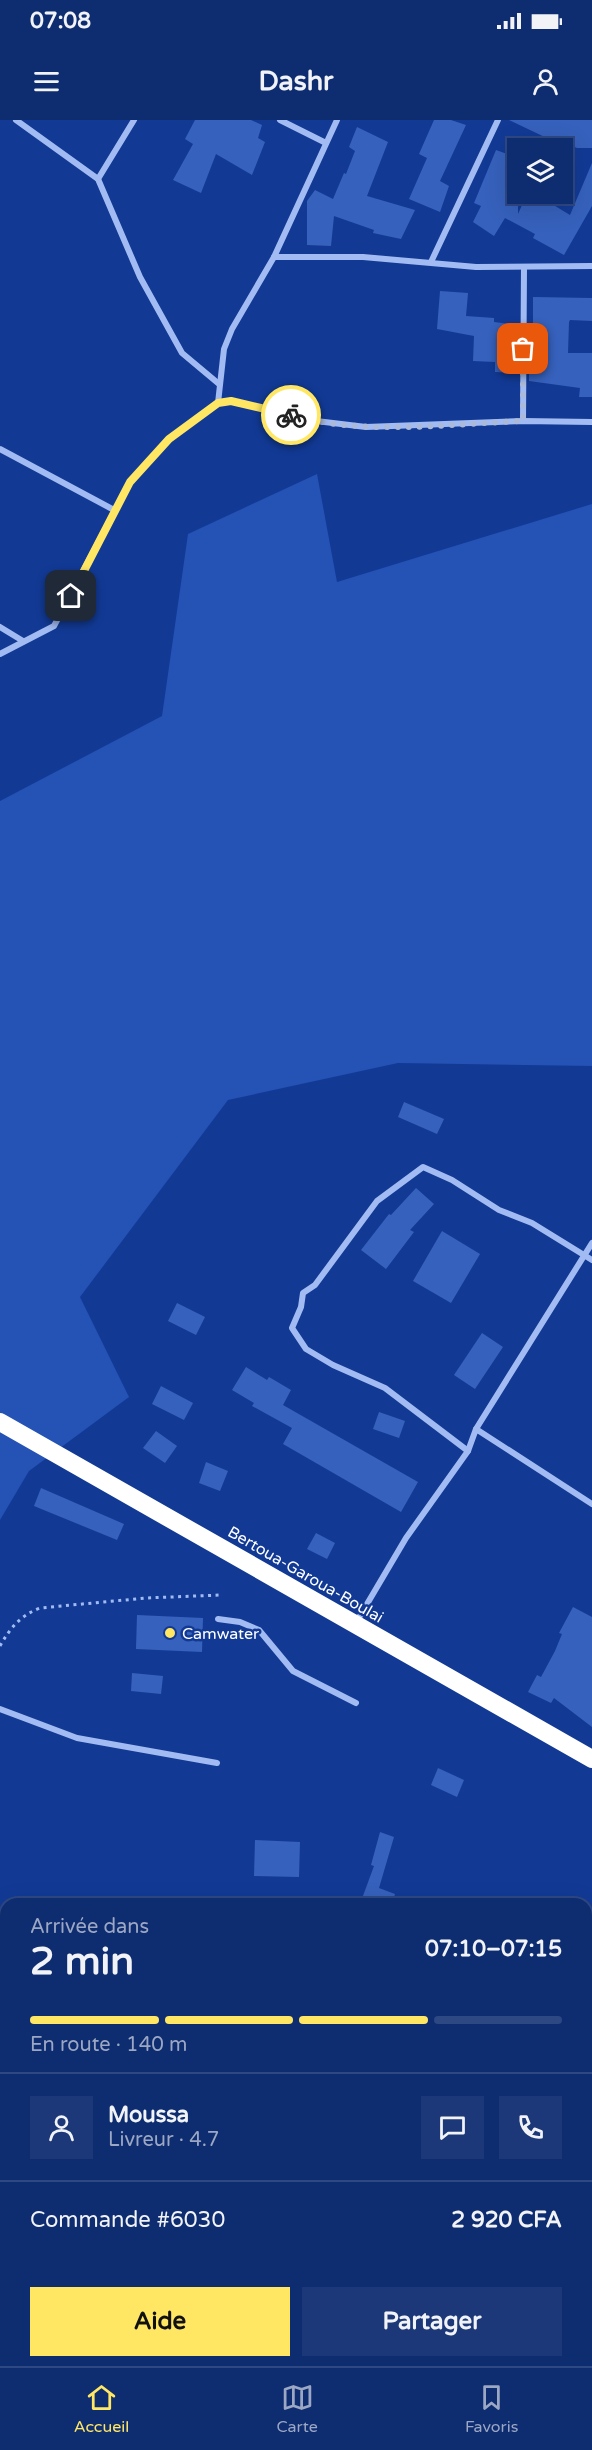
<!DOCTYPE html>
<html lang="fr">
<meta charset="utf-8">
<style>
body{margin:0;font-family:"Varela Round",sans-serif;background:#1c3878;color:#f1f3f6;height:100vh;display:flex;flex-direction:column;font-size:22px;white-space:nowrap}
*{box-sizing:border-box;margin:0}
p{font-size:20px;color:#9ba7c3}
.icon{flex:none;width:33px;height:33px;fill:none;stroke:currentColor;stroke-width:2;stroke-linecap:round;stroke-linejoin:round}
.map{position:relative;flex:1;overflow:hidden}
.panel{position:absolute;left:0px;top:1778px;width:592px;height:470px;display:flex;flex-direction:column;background:#0e2c70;border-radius:18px 18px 0 0;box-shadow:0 6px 24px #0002,0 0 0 2px #2e4883}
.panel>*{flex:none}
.controls{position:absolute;left:507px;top:18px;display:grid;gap:12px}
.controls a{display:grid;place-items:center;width:66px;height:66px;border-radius:0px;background:#0e2c70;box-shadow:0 6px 24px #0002,0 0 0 2px #2e4883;font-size:30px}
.pin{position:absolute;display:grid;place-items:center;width:51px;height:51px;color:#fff;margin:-26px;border-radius:12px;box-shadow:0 3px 9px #0006}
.courier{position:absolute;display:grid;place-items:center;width:60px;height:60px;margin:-30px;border:4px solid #ffe764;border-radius:50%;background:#fff;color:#222;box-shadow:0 2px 8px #0007}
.headline em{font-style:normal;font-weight:800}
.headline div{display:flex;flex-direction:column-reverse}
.headline{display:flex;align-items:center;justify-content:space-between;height:102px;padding:0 30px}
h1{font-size:39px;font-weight:800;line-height:45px}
.bar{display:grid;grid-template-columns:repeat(4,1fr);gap:9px 6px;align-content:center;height:72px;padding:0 30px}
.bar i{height:8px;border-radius:4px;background:#2e4883}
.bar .selected{background:#ffe764}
.bar p{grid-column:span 4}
.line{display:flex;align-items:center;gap:15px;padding:0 30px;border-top:2px solid #2e4883}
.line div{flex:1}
.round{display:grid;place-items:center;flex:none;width:63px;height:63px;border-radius:0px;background:#1c3878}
.button{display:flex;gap:12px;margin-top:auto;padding:12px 30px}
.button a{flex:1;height:69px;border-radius:0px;background:#ffe764;color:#111;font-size:24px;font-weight:800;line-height:69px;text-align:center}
.button a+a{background:#1c3878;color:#f1f3f6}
.status{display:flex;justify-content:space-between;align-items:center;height:42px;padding:0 30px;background:#0e2c70;direction:ltr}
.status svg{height:16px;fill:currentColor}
header{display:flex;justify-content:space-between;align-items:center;height:78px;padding:0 30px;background:#0e2c70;font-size:27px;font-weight:800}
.dock{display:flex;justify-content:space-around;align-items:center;height:84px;border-top:2px solid #2e4883;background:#0e2c70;font-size:16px;color:#9ba7c3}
.dock a{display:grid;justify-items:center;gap:3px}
.dock .selected{color:#ffe764}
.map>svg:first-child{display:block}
.green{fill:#2452b5}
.building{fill:#3661bc}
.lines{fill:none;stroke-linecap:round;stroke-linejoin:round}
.path{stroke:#a2bcf3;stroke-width:3;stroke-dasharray:3 4.5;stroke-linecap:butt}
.street{stroke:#a2bcf3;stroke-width:6}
.secondary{stroke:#d1defd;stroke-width:12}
.highway{stroke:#fff;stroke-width:18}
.done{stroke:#acbada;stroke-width:6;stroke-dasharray:0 10.8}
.route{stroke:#ffe764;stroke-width:8}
.poi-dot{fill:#ffe764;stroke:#123a95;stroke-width:2}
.labels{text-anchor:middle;stroke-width:5;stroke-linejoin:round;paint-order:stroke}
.street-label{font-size:16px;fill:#fff;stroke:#123a95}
.poi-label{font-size:16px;fill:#fff;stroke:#123a95;text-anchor:start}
</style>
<div class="status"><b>07:08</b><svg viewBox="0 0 49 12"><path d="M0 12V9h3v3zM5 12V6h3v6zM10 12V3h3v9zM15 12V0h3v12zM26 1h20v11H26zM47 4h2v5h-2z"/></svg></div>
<header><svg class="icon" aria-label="menu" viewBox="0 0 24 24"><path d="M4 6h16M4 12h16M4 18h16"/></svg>Dashr<svg class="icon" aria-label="person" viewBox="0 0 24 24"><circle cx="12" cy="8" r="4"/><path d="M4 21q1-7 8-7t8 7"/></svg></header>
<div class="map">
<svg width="592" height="2246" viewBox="0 0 592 2246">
<rect width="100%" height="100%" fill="#123a95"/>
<polygon class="green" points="317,354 337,462 592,384 592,946 398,943 228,980 80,1177 129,1277 29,1351 0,1400 0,681 162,596 188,414"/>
<g class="building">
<polygon points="195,0 251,0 262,5 258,18 265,22 252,55 216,34 201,73 173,60 193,24 185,19"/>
<polygon points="434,0 451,0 466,5 440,61 449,66 440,92 409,79 427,38 419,34"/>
<polygon points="509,0 592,0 592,28 577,28 572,26 570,28 547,28 551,20"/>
<polygon points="357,7 388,22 367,76 415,90 401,119 373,113 374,110 334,96 331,126 307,125 307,81 315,70 333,79 344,53 346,54 355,31 349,27"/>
<polygon points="496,30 518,38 518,94 527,74 550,74 547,81 570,95 592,43 592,86 564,135 533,118 535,114 505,98 494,116 473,102 481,86 474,83"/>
<polygon points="440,171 468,173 466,196 494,198 494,202 518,205 518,253 495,252 495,242 473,241 474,216 437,209"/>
<polygon points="533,177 592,178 592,201 570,200 569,202 568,233 592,233 592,277 579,277 580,268 529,261 529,206 533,206"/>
<polygon points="404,982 444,999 437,1014 398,997"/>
<polygon points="416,1068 434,1084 410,1110 414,1112 386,1149 361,1130 389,1094 391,1095"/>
<polygon points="442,1111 480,1134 451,1183 413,1161"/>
<polygon points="177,1183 205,1197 196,1215 168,1201"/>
<polygon points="482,1213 503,1227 475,1269 454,1255"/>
<polygon points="246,1247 267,1260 269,1257 291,1270 283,1285 418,1362 401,1392 283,1324 292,1308 252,1286 254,1283 232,1270"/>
<polygon points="161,1266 193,1283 184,1300 152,1284"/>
<polygon points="379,1292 405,1301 399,1318 373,1309"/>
<polygon points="156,1311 177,1326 165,1343 143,1328"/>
<polygon points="206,1342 228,1351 220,1371 199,1363"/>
<polygon points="41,1368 124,1404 117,1420 34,1386"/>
<polygon points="316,1413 335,1423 327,1439 307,1429"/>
<polygon points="573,1487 592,1497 592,1607 554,1578 551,1583 528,1572 537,1555 541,1557 555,1531 562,1514 559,1513"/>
<polygon points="137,1495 203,1498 202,1532 136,1529"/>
<polygon points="132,1553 163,1556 161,1574 131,1571"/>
<polygon points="438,1648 464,1660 457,1677 431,1665"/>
<polygon points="380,1712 394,1717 379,1768 395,1774 392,1784 360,1784 374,1746 371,1745"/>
<polygon points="255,1720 300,1722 299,1757 254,1756"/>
</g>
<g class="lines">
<path class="path" d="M0,1526c10,-18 21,-31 40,-38l106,-10 75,-3"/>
<g class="street">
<polyline points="16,0 98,59 140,157 182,233 219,264"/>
<polyline points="280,0 326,23"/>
<polyline points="98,59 134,0"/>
<polyline points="274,137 363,137 476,147 592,146"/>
<polyline points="431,142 498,0"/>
<polyline points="218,283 231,281 308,300 366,307 523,301 592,302"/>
<polyline points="523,301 524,147"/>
<polyline points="0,329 114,390"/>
<polyline points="0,507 23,521"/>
<polyline points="0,534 54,506 130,362 169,319 218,283 224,229 232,209 274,137 337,0"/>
<polyline points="476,1309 592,1123"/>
<polyline points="468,1331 385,1268 333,1245 306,1229 292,1208 301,1187 303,1173 315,1165 377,1081 423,1047 452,1060 499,1090 532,1103 592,1140"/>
<polyline points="218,1499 240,1502 259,1510 293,1551 356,1583"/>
<polyline points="357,1501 406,1418 468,1331 476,1309 592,1384"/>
<polyline points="0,1589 77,1618 217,1643"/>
<polyline points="0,1941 6,1941"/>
<polyline points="0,2161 6,2167"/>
<polyline points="89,2241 96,2246"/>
</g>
<g class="secondary">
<polyline points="586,2134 592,2121"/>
<polyline points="538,2246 540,2241"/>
</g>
<polyline class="highway" points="0,1302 592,1639"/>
</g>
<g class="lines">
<path class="done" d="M291,295c72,21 157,9 232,6v-72"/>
<polyline class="route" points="71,476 130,362 169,319 218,283 231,281 291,295"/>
</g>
<circle class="poi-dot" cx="170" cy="1513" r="6"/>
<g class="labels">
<g class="street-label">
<text transform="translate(306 1454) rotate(30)" y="6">Bertoua-Garoua-Boulai</text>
</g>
<g class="poi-label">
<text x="182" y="1519">Camwater</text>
</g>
</g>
</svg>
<div class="controls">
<a><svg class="icon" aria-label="layers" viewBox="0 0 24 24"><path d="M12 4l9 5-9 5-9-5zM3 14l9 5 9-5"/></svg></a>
</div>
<div class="pin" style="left:523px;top:229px;background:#ea580c"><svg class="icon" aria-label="bag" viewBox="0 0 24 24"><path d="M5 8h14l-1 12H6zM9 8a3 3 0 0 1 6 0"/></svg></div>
<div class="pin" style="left:71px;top:476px;background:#1f2937"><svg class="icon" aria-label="home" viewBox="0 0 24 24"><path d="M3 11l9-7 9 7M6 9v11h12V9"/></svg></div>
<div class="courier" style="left:291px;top:295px"><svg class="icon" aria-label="bike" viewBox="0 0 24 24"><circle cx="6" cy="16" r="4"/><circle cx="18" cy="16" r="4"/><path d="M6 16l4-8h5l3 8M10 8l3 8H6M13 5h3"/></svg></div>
<section class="panel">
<div class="headline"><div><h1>2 min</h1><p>Arrivée dans</p></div><em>07:10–07:15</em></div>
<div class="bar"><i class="selected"></i><i class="selected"></i><i class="selected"></i><i></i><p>En route · 140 m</p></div>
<div class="line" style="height:108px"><a class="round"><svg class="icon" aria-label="person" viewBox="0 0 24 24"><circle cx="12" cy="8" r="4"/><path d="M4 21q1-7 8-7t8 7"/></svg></a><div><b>Moussa</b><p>Livreur · 4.7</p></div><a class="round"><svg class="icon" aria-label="chat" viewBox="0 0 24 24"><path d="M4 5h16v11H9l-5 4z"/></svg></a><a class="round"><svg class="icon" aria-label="phone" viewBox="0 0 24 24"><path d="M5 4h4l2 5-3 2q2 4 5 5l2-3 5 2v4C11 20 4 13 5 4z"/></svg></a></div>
<div class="line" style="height:78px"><div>Commande #6030</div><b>2 920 CFA</b></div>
<div class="button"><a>Aide</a><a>Partager</a></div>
</section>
</div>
<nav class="dock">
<a class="selected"><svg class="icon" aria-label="home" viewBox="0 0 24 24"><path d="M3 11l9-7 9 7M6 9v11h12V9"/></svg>Accueil</a>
<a><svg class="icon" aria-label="map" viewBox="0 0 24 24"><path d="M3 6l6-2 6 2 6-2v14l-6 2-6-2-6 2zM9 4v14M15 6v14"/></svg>Carte</a>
<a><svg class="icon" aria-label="saved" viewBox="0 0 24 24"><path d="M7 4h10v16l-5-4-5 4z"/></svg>Favoris</a>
</nav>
